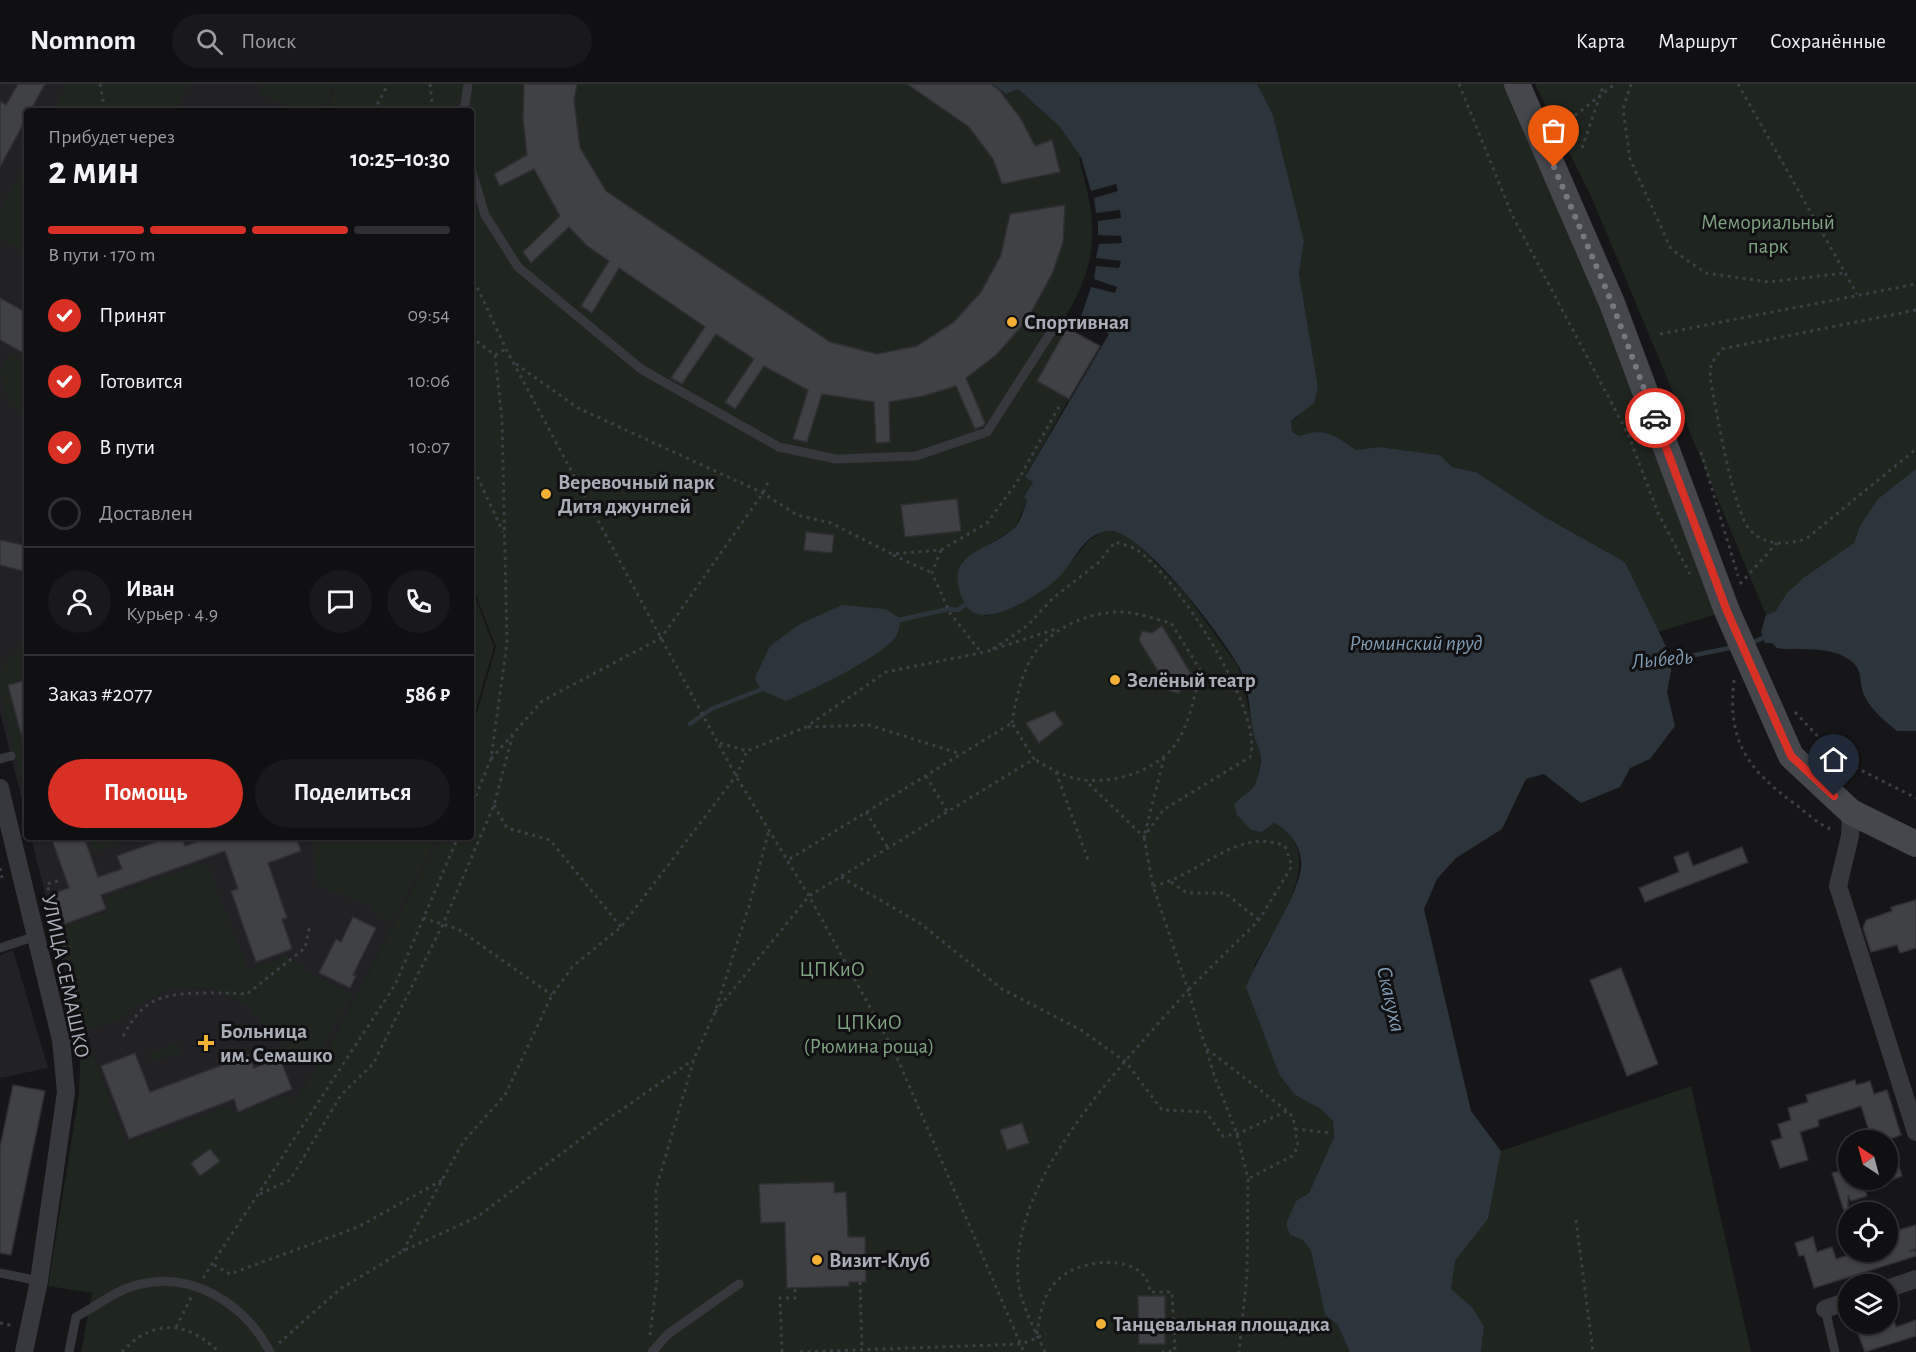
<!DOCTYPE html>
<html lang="ru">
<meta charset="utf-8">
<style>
body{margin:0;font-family:"Alegreya Sans",sans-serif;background:#19191b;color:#f1f3f6;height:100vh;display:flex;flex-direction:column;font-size:22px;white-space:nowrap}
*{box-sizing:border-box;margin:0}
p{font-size:20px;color:#9c9d9f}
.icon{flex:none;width:33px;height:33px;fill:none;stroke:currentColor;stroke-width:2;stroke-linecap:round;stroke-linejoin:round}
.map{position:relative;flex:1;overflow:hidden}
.drawer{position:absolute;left:24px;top:24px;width:450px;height:732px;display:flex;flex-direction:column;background:#101012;border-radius:6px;box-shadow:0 2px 4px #0004,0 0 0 2px #303032}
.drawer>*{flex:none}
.needle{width:39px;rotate:324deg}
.fabs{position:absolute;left:1838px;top:1046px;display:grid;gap:12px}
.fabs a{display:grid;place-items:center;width:60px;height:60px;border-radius:50%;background:#101012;box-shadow:0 2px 4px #0004,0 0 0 2px #303032;font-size:30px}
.pin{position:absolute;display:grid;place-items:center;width:51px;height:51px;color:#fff;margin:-62px -26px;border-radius:50% 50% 50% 0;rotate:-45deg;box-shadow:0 0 6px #0007}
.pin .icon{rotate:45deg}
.courier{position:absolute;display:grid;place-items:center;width:60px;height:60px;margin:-30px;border:4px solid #d93025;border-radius:50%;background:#fff;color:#222;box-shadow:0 2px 8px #0007}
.summary em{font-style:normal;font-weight:700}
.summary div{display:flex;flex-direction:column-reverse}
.summary{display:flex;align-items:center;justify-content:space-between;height:102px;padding:0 24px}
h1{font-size:39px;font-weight:700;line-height:45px}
.bar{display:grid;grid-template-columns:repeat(4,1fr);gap:9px 6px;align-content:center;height:72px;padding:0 24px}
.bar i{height:8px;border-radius:4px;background:#303032}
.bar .on{background:#d93025}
.bar p{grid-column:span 4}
.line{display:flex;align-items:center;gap:15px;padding:0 24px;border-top:2px solid #303032}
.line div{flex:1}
.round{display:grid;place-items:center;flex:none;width:63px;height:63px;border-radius:32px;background:#19191b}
ol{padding:0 24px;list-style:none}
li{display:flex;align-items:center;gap:18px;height:66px}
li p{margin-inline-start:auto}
li .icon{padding:6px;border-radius:50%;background:#d93025;color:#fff;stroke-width:4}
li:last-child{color:#9c9d9f}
li i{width:33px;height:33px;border:3px solid #303032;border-radius:50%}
.cta{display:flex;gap:12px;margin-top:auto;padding:12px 24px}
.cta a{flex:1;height:69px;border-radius:36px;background:#d93025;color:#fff;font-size:24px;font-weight:700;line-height:69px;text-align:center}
.cta a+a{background:#19191b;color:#f1f3f6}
header{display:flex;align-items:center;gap:36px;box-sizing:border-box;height:84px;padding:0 30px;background:#101012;border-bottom:2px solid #303032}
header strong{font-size:28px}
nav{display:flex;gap:33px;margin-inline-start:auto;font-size:21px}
.search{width:420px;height:54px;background:#19191b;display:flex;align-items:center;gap:15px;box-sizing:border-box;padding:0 21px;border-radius:33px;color:#9c9d9f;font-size:22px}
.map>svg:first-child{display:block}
.built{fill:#222225}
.green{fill:#1e261f;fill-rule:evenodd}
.water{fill:#2c353c}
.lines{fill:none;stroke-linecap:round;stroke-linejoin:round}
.stream{stroke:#2c353c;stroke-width:4.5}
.building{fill:#404145;stroke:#303034;stroke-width:1.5}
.path{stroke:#3d3f44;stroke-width:3;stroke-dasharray:3 4.5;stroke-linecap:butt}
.lane{stroke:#37383d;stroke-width:9}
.street{stroke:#37383d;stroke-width:18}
.secondary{stroke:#45474d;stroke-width:26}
.done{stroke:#757880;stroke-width:6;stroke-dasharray:0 10.8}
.route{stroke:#d93025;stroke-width:8}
.poi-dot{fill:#f2b134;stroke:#111113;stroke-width:2}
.labels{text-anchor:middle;stroke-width:6;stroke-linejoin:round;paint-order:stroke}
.park-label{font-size:21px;fill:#7fa381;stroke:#111113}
.poi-label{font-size:21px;font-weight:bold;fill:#a8adb8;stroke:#111113;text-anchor:start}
.street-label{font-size:21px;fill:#a8adb8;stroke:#111113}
.water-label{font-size:22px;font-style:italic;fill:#7f9bb3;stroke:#111113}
</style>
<header>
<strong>Nomnom</strong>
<div class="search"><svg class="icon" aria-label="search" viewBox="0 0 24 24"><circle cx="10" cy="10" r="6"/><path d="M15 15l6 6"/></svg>Поиск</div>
<nav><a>Карта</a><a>Маршрут</a><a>Сохранённые</a></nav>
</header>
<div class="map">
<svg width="1916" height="1268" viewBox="0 0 1916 1268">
<rect width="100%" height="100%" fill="#161618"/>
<g class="built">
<polygon points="0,0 334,0 327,27 27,27 27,736 0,628"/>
<polygon points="31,753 440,753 324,973 295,1016 143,1157 79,1010 81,953"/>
<polygon points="13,866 48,984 0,994 0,871"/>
</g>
<g class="green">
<polygon points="68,0 190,0 175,27 53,27"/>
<polygon points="260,0 331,0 324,27 293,27 262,10"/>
<path d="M334,0h659l13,10 12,-5 41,37 22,31 -2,2c19,67 21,101 -16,162l6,4 -32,56 32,18 -44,78 8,5 -9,15 3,4 -12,27 -54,34 24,55 34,-12 38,-26 32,-39 14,-8 11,-2 19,9 52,54 53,73 23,90 -4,26 -8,12 -11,5 -4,6 3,10 14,15 11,2 12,-9c58,29 0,106 -20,143l41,129 26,14 12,12 1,16 -25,56 -13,8 -6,34 13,5 8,11 14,64 12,9 13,28h-1269l11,-59 -44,-7 31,-192 2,-44 11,1 34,93 105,-38 4,9 53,-20 7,5 29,-43 116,-220h31v-104l25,-86 -25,-65v-471h-144zM957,415l3,32 -55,6 -4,-31z"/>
<path d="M1257,0h260l210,527 -69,21 -33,-70 -82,-46 -67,-44 -24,-5 -12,-12 -61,-8 -23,3c-19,-14 -33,-24 -56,-14l-8,-4 -1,-11 7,-4 20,-30 -19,-113 5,-33 -31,-126z"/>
<polygon points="1535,0 1916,0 1916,385 1860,442 1854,459 1803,494 1786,510 1776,527 1766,531 1591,112"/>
<polygon points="27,76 27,170 0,155 0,127"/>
<polygon points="10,268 27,280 27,334 9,319 0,290"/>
<polygon points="471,503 494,563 471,642"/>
<polygon points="27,552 27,720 0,608 0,587"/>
<polygon points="89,753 138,753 94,768"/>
<polygon points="312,753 437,753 392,837 382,837 370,821 318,802"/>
<polygon points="206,778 248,886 287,871 307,887 353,910 310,980 277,956 247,921 212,904 174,903 136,921 117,938 82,946 57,845 109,827 105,814"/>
<polygon points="178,959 181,968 152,978 149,969"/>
<polygon points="1691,1002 1751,1268 1481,1268 1484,1243 1451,1205 1455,1177 1488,1135 1501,1067"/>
</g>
<g class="water">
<path d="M993,0h264l16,31 31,126 -5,33 19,113 -4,16 -23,18 1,11 8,4c23,-10 37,0 56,14l23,-3 61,8 12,12 24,5 67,44 82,46 48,99 -6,31 8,34 -25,33 -20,9 -10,19 -39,16 -37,-29 -18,5 -24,50 -46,29 -19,21 -13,30 47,202 30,40 -13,68 -33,42 -4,28 21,18 12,20 -3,25h-131l-13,-28 -12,-9 -14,-64 -8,-11 -13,-5 -4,-11 10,-23 13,-8 25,-56 -1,-16 -12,-12 -26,-14 -16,-21 -33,-87c12,-32 52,-90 55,-119 2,-19 -10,-37 -27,-45l-12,9 -11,-2 -14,-15 -3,-10c7,-11 20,-12 23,-26 2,-6 4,-16 4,-22 -1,-7 -5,-15 -7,-22 -5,-22 -4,-50 -16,-70 -20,-34 -85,-119 -121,-133 -8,-4 -22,2 -29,8 -12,11 -19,28 -31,39 -17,15 -78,57 -93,23 -23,-50 20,-48 49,-73 7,-5 11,-20 14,-28l-3,-4 9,-15 -8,-5 84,-143 -28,-17 10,-30 24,6 2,-6 -23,-8 2,-13 23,2 2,-7 -25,-3 3,-14 23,-1 -1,-7 -23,-1v-14l23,-3 -1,-8 -24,3 -2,-15 24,-7 -2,-7 -25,7 -10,-34 -22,-31 -41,-37 -12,5z"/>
<path d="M1916,385v262h-19c-12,-10 -25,-20 -32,-34 -9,-18 3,-29 -24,-42 -20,-9 -43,-4 -64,-7l-5,-5h-7l-4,-11 5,-17 10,-4 10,-17 17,-16 51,-35 6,-17 18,-27z"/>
<path d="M842,521l43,4 15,9c0,8 -1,16 -7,22 -20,21 -79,49 -107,61l-25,-11 -6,-12 15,-32 30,-22z"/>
</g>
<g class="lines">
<g class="stream">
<polyline points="895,537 948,525 958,526 970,517"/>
<polyline points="1751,559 1768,552"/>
<polyline points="1666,577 1734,563"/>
<polyline points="690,640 711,625 765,604"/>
</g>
</g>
<g class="building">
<polygon points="18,0 45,0 30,27 27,27 27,33 0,83 0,17 6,21"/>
<polygon points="524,0 577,0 574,16 580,64 606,107 830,258 877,270 917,262 954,238 981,208 1001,171 1010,130 1065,121 1063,158 1053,188 1027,236 996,271 966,294 985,339 983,342 975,345 956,302 923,312 889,318 890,358 876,359 874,318 822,310 807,358 793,355 808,306 764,282 735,325 725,318 754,275 716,250 682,300 671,294 705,243 619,184 592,229 581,222 609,177 586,161 569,143 531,179 523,168 560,132 534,85 500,102 494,90 527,71 523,34"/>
<polygon points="907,0 991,0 999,6 1021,35 1035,62 1052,56 1060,88 1002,100 993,75 969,43"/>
<polygon points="0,214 27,229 27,271 0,256"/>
<polygon points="1067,244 1100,262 1069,315 1037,297"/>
<polygon points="957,415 961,447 905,453 901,421"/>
<polygon points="806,448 834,451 832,469 804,466"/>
<polygon points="0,456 27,462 27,488 0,481"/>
<polygon points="1162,542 1193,593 1182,599 1179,609 1170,607 1139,556 1142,547 1152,549"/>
<polygon points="27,596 27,656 23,657 8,601"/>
<polygon points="1054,627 1063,640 1039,659 1026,639"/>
<polygon points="51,753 84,753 98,793 122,785 117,772 170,753 182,753 185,762 212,753 296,753 301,767 268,779 287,834 282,835 292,865 256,878 231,807 238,805 225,767 101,811 106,825 65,840 54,809 69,804"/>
<polygon points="1742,763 1748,778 1645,818 1639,804 1679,788 1674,773 1688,768 1693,782"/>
<polygon points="1916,816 1916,864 1900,869 1897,861 1871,868 1863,844 1866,836 1892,827 1891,823"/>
<polygon points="353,833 376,844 353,891 356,892 350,904 319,889 336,855 341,858"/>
<polygon points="1621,884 1658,980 1627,992 1590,896"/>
<polygon points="135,969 150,1008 249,971 254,984 280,974 292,1005 238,1028 234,1015 129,1055 101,982"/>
<polygon points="1855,996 1856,1001 1870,997 1874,1010 1887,1006 1901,1051 1890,1055 1902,1092 1865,1106 1867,1112 1851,1117 1848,1111 1848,1129 1845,1130 1832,1089 1848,1085 1848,1095 1887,1095 1887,1056 1872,1056 1861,1022 1818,1036 1819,1042 1800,1048 1808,1076 1780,1084 1771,1057 1782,1054 1778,1040 1791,1036 1788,1024 1808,1018 1806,1011"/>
<polygon points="13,1001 45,1007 11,1171 0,1169 0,1063"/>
<polygon points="1022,1039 1029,1059 1007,1066 1000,1046"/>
<polygon points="210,1065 220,1077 200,1092 191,1079"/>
<polygon points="834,1098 834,1109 846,1108 848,1153 865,1153 866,1198 849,1198 849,1202 787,1204 785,1138 761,1139 759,1100"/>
<polygon points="1890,1141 1892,1148 1916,1141 1916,1165 1909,1167 1916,1167 1916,1172 1814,1204 1804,1171 1799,1172 1795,1159 1813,1153 1817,1168 1832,1163 1836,1175 1862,1167 1887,1167 1887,1142"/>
<polygon points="1138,1212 1165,1212 1165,1260 1139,1260"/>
<polygon points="1916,1236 1916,1252 1865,1268 1854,1239 1895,1239 1896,1243"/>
</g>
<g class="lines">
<g class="path">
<polyline points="100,0 105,27"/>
<polyline points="430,0 433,27"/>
<polyline points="1459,0 1512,131 1628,350 1658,429 1690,490"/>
<polyline points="1631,0 1623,25 1630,75 1671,165 1706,189 1769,198 1845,189"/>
<polyline points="1738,0 1857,210"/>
<polyline points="47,22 49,27"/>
<polyline points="374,27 388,0"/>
<polyline points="1569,36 1615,0"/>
<polyline points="1582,64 1604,0"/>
<polyline points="471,190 506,265 661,554 736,692 809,812 895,969 1024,1268"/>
<path d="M1916,226l-194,39 -11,15 -1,14c6,29 23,134 40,152 15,16 36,15 56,9l110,-90"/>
<polyline points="1660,250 1916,200"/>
<polyline points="471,253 495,271 502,335 507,559 491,675 471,723"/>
<polyline points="495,271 506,265"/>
<polyline points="516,280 578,324 763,409 797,431 831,439 892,470 941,466 987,439 1017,398 1061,319"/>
<polyline points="1701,368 1738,492"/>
<polyline points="471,379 503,448"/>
<polyline points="941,466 932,489 950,529 980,567"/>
<polyline points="893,471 932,489"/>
<polyline points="1740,500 1777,459"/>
<path d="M993,565l34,-23 26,-28 45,-35 17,-21c7,2 16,4 22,8 39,26 128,162 113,207l-87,53 -19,27 -59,-57"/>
<path d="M1734,596c-7,61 13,89 61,124 12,9 24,21 38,26"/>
<polyline points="1795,628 1839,675 1916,714"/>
<path d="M1012,639c3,-21 11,-57 25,-73 21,-26 61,-42 94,-37 14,2 27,7 40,10l30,48c-6,22 -10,46 -21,66 -16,31 -62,47 -96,43 -18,-2 -35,-12 -50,-21"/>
<polyline points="808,643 869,641 961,670"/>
<polyline points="720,659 747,667 806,643 886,588 985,568 1059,544"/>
<polyline points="491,675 542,617 661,554 763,409 769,396"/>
<polyline points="1056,688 1088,776"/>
<polyline points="926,692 947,727"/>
<polyline points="494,721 507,744 550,756 621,843"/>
<polyline points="866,728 888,764"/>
<polyline points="0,784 2,794"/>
<polyline points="841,793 921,840 1002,905 1081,946 1126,978 1162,1026 1206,1028 1223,1052 1237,1050 1287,1027 1293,1033 1298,1063 1292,1072 1248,1095"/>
<polyline points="58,797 47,800 85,942"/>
<polyline points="1171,798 1187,809 1225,809 1259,836"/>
<path d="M1153,802c45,-9 84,-60 132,-40l7,20 -33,54 -71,70 27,88 22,56 11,45 -1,96 -8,77"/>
<polyline points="423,834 458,845 552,911"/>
<polyline points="715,928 809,812 1034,675 1012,639 788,776"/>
<path d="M123,952c8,-14 16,-27 31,-35 21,-11 70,-8 93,-7l58,-46 5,-23"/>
<polyline points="1207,965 1287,1027"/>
<polyline points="1295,1045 1331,1049"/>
<polyline points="260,1110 290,1096 341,1011 373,980 443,840 494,721 513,650"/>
<polyline points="1576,1136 1593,1268"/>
<polyline points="403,1167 463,1058 505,1011 552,911 573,882 621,843 736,692 747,667"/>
<polyline points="214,1181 230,1190 358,1143 444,1095"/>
<polyline points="203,1194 395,901 458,753"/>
<polyline points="860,1198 862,1266"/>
<polyline points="0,1239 14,1242"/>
<polyline points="176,1243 192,1212"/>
<path d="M1037,1250c3,-21 6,-41 23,-56 22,-20 87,-26 90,14h22l3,59 -13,1"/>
<polyline points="650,1251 657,1195 656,1105 694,975 715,928 749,822 769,746"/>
<polyline points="279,1259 340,1205 403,1167 477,1133 598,1042 693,976"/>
<path d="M122,1268c31,-34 65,-31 97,0"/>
<polyline points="782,1268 780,1214 795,1214 795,1204"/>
<polyline points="800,1268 1022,1260 1046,1250"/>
<path d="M1045,1268c-9,-19 -26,-52 -27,-73 -8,-102 107,-217 170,-289l-35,-104 -9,-49 20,-79"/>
</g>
<g class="lane">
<polyline points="464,27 468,0"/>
<polyline points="471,85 485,131 518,183 641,285 779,363 836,375 916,372 987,348 1051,248"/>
<polyline points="0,675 11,672"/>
<polyline points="0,864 36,852"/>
<polyline points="61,956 81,953"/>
<polyline points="0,1189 39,1197"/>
<polyline points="1825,1225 1835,1268"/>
<path d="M69,1268l7,-35c19,-10 40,-27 61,-32 55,-15 108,19 133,67"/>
<polyline points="652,1268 668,1250 739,1200"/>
</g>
<g class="street">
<polyline points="0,704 61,956 66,1008 39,1197 24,1268"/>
<polyline points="1851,728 1850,752 1838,802 1916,1048"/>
<polyline points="1887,1205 1916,1195"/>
<polyline points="1825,1225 1848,1217"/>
</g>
<polyline class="secondary" points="1517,0 1612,219 1727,527 1791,672 1851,728 1916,760"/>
</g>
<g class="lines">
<polyline class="done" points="1554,83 1612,219 1655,334"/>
<polyline class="route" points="1655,334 1727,527 1791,672 1834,712"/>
</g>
<g class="poi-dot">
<circle cx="1012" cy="238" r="6"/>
<circle cx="546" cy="410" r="6"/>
<circle cx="1115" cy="596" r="6"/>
<path d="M203 950h6v6h6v6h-6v6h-6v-6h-6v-6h6z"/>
<circle cx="817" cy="1176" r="6"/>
<circle cx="1101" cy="1240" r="6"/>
</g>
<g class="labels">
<g class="park-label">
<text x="1768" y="145">Мемориальный<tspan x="1768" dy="24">парк</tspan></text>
<text x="832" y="892">ЦПКиО</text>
<text x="869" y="945">ЦПКиО<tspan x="869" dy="24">(Рюмина роща)</tspan></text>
</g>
<g class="poi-label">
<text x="1024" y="245">Спортивная</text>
<text x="558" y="405">Веревочный парк<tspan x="558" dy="24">Дитя джунглей</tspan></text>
<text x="1127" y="603">Зелёный театр</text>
<text x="220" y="954">Больница<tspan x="220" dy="24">им. Семашко</tspan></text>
<text x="829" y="1183">Визит-Клуб</text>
<text x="1113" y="1247">Танцевальная площадка</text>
</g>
<g class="street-label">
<text transform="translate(66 892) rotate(78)" y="7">УЛИЦА СЕМАШКО</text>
</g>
<g class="water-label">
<text x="1416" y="566">Рюминский пруд</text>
<text transform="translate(1662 574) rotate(-5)" y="8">Лыбедь</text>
<text transform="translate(1392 915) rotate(77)" y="8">Скакуха</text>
</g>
</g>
</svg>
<div class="fabs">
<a><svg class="needle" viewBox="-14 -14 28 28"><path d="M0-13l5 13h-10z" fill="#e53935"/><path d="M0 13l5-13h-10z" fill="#9c9d9f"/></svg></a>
<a><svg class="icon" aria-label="locate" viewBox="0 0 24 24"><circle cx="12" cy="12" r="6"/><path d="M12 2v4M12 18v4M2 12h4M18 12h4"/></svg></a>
<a><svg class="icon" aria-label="layers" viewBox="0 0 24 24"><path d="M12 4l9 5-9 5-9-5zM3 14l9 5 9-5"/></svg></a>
</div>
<div class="pin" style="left:1554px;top:83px;background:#ea580c"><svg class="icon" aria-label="bag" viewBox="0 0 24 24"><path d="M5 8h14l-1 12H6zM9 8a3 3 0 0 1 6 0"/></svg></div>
<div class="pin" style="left:1834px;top:712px;background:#1f2937"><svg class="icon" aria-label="home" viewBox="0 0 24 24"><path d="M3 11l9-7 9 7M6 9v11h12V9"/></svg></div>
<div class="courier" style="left:1655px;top:334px"><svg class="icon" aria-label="car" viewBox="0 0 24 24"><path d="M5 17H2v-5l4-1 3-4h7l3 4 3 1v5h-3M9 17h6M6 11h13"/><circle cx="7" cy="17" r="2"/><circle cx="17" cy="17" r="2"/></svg></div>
<section class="drawer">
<div class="summary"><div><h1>2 мин</h1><p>Прибудет через</p></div><em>10:25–10:30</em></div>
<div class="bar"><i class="on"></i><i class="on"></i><i class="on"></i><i></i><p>В пути · 170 m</p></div>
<ol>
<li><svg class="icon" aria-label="check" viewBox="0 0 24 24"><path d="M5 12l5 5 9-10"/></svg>Принят<p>09:54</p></li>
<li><svg class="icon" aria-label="check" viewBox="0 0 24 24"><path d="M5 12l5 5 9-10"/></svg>Готовится<p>10:06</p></li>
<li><svg class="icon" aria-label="check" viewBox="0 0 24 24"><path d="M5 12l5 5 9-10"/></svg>В пути<p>10:07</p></li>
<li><i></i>Доставлен</li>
</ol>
<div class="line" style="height:108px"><a class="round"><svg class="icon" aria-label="person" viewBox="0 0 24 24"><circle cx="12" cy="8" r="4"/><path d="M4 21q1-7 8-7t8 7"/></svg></a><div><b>Иван</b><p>Курьер · 4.9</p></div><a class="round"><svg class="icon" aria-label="chat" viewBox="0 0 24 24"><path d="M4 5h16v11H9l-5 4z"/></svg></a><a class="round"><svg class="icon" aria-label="phone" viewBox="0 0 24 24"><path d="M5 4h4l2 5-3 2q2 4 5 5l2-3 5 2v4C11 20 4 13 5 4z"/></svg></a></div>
<div class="line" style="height:78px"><div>Заказ #2077</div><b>586 ₽</b></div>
<div class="cta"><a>Помощь</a><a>Поделиться</a></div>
</section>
</div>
